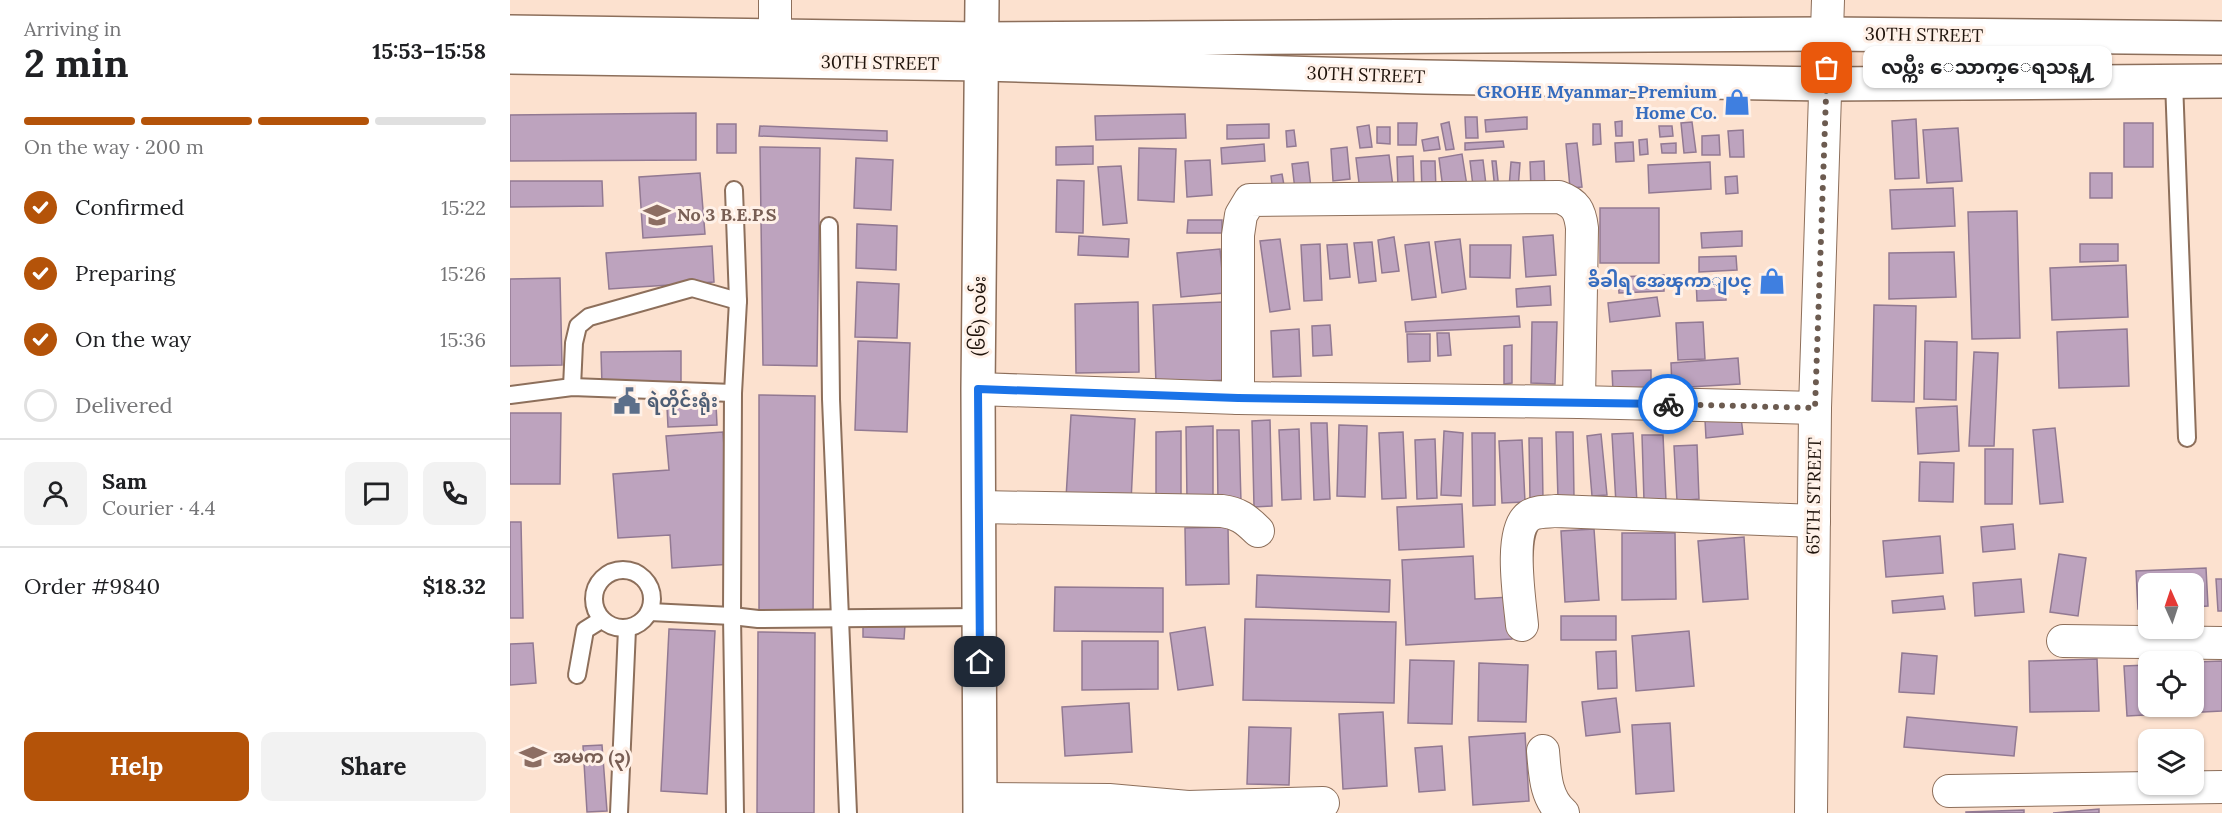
<!DOCTYPE html>
<meta charset="utf-8">
<style>
body{margin:0;font-family:Lora,"Noto Sans Myanmar",serif;background:#f2f2f2;color:#202124;height:100vh;display:flex;flex-direction:column;font-size:22px;white-space:nowrap}
*{box-sizing:border-box;margin:0}
p{font-size:20px;color:#757577}
.icon{flex:none;width:33px;height:33px;fill:none;stroke:currentColor;stroke-width:2;stroke-linecap:round;stroke-linejoin:round}
.map{position:relative;flex:1;overflow:hidden}
.sheet{display:flex;flex-direction:column;background:#fff;width:510px}
.sheet>*{flex:none}
.needle{width:39px;rotate:357deg}
.buttons{position:absolute;left:1628px;top:573px;display:grid;gap:12px}
.buttons a{display:grid;place-items:center;width:66px;height:66px;border-radius:12px;background:#fff;box-shadow:0 2px 4px #0004;font-size:30px}
.pin{position:absolute;display:grid;place-items:center;width:51px;height:51px;color:#fff;margin:-26px;border-radius:12px;box-shadow:0 3px 9px #0006}
.courier{position:absolute;display:grid;place-items:center;width:60px;height:60px;margin:-30px;border:4px solid #1a73e8;border-radius:50%;background:#fff;color:#222;box-shadow:0 2px 8px #0007}
.bubble{position:absolute;height:42px;border-radius:12px;background:#fff;box-shadow:0 2px 4px #0004;font-size:20px;font-weight:700;line-height:42px;text-align:center}
.head em{font-style:normal;font-weight:700}
.head div{display:flex;flex-direction:column-reverse}
.head{display:flex;align-items:center;justify-content:space-between;height:102px;padding:0 24px}
h1{font-size:39px;font-weight:700;line-height:45px}
.bar{display:grid;grid-template-columns:repeat(4,1fr);gap:9px 6px;align-content:center;height:72px;padding:0 24px}
.bar i{height:8px;border-radius:4px;background:#e0e0e0}
.bar .on{background:#b45309}
.bar p{grid-column:span 4}
.line{display:flex;align-items:center;gap:15px;padding:0 24px;border-top:2px solid #e0e0e0}
.line div{flex:1}
.round{display:grid;place-items:center;flex:none;width:63px;height:63px;border-radius:12px;background:#f2f2f2}
ol{padding:0 24px;list-style:none}
li{display:flex;align-items:center;gap:18px;height:66px}
li p{margin-inline-start:auto}
li .icon{padding:6px;border-radius:50%;background:#b45309;color:#fff;stroke-width:4}
li:last-child{color:#757577}
li i{width:33px;height:33px;border:3px solid #e0e0e0;border-radius:50%}
.action{display:flex;gap:12px;margin-top:auto;padding:12px 24px}
.action a{flex:1;height:69px;border-radius:12px;background:#b45309;color:#fff;font-size:24px;font-weight:700;line-height:69px;text-align:center}
.action a+a{background:#f2f2f2;color:#202124}
main{display:flex;flex:1;min-height:0}
.map>svg:first-child{display:block}
.building{fill:#bda3be;stroke:#927992;stroke-width:1.5}
.lines{fill:none;stroke-linecap:round;stroke-linejoin:round}
.service-casing{stroke:#8d6f5b;stroke-width:20}
.minor-casing{stroke:#8d6f5b;stroke-width:34}
.tertiary-casing{stroke:#8d6f5b;stroke-width:36}
.secondary-casing{stroke:#8d6f5b;stroke-width:36}
.service{stroke:#fff;stroke-width:16}
.minor{stroke:#fff;stroke-width:32}
.tertiary{stroke:#fff;stroke-width:33}
.secondary{stroke:#fff;stroke-width:33}
.done{stroke:#6c5b50;stroke-width:6;stroke-dasharray:0 10.8}
.route{stroke:#1a73e8;stroke-width:8}
.labels{text-anchor:middle;stroke-width:6;stroke-linejoin:round;paint-order:stroke}
.street-label{font-size:18px;fill:#1f130b;stroke:#fff1e8}
.shop-label{font-size:18px;font-weight:bold;fill:#366cbe;stroke:#fff1e8;text-anchor:end}
.education-label{font-size:18px;font-weight:bold;fill:#785e54;stroke:#fff1e8;text-anchor:start}
.service-label{font-size:18px;font-weight:bold;fill:#4e5e75;stroke:#fff1e8;text-anchor:start}
</style>
<main>
<section class="sheet">
<div class="head"><div><h1>2 min</h1><p>Arriving in</p></div><em>15:53–15:58</em></div>
<div class="bar"><i class="on"></i><i class="on"></i><i class="on"></i><i></i><p>On the way · 200 m</p></div>
<ol>
<li><svg class="icon" aria-label="check" viewBox="0 0 24 24"><path d="M5 12l5 5 9-10"/></svg>Confirmed<p>15:22</p></li>
<li><svg class="icon" aria-label="check" viewBox="0 0 24 24"><path d="M5 12l5 5 9-10"/></svg>Preparing<p>15:26</p></li>
<li><svg class="icon" aria-label="check" viewBox="0 0 24 24"><path d="M5 12l5 5 9-10"/></svg>On the way<p>15:36</p></li>
<li><i></i>Delivered</li>
</ol>
<div class="line" style="height:108px"><a class="round"><svg class="icon" aria-label="person" viewBox="0 0 24 24"><circle cx="12" cy="8" r="4"/><path d="M4 21q1-7 8-7t8 7"/></svg></a><div><b>Sam</b><p>Courier · 4.4</p></div><a class="round"><svg class="icon" aria-label="chat" viewBox="0 0 24 24"><path d="M4 5h16v11H9l-5 4z"/></svg></a><a class="round"><svg class="icon" aria-label="phone" viewBox="0 0 24 24"><path d="M5 4h4l2 5-3 2q2 4 5 5l2-3 5 2v4C11 20 4 13 5 4z"/></svg></a></div>
<div class="line" style="height:78px"><div>Order #9840</div><b>$18.32</b></div>
<div class="action"><a>Help</a><a>Share</a></div>
</section>
<div class="map">
<svg width="1712" height="813" viewBox="0 0 1712 813">
<rect width="100%" height="100%" fill="#fce1cf"/>
<g class="building">
<polygon points="186,113 186,160 0,161 0,115"/>
<polygon points="675,114 676,138 586,140 585,116"/>
<polygon points="955,117 967,117 968,138 956,138"/>
<polygon points="1017,117 1017,129 976,132 975,120"/>
<polygon points="1406,119 1409,178 1385,179 1382,121"/>
<polygon points="1112,121 1112,136 1106,136 1105,122"/>
<polygon points="939,122 944,149 936,150 931,124"/>
<polygon points="1182,122 1186,152 1174,153 1171,123"/>
<polygon points="888,123 907,123 906,145 888,145"/>
<rect x="1614" y="123" width="29" height="44"/>
<rect x="207" y="124" width="19" height="29"/>
<polygon points="759,124 759,138 717,139 717,125"/>
<polygon points="1083,124 1090,124 1091,144 1083,145"/>
<polygon points="859,125 862,147 850,148 847,127"/>
<polygon points="250,126 377,131 377,141 249,136"/>
<polygon points="1149,126 1162,126 1163,136 1150,137"/>
<polygon points="867,127 880,127 880,144 867,143"/>
<polygon points="1448,128 1452,181 1417,183 1413,130"/>
<polygon points="784,130 786,146 777,147 776,131"/>
<polygon points="1233,130 1234,157 1220,157 1218,131"/>
<polygon points="1209,135 1210,155 1192,155 1192,136"/>
<polygon points="928,137 930,149 914,151 912,140"/>
<polygon points="1137,139 1138,154 1130,155 1129,140"/>
<polygon points="993,141 994,147 955,150 955,143"/>
<polygon points="1123,142 1124,161 1106,162 1105,143"/>
<polygon points="1067,143 1072,187 1060,188 1056,144"/>
<polygon points="1166,143 1166,153 1152,153 1151,144"/>
<polygon points="754,144 755,161 712,164 711,148"/>
<polygon points="583,146 583,164 546,165 546,147"/>
<polygon points="250,147 310,148 307,366 253,365"/>
<polygon points="837,147 840,179 823,181 821,149"/>
<polygon points="629,148 666,149 664,202 628,200"/>
<polygon points="952,154 957,186 933,189 929,158"/>
<polygon points="879,155 883,187 850,191 846,158"/>
<polygon points="903,156 904,188 888,189 887,157"/>
<polygon points="346,158 383,160 381,210 344,208"/>
<polygon points="700,160 702,195 677,197 675,161"/>
<polygon points="973,160 976,185 963,186 960,161"/>
<polygon points="911,161 925,161 926,190 912,191"/>
<polygon points="982,161 986,161 989,190 985,190"/>
<polygon points="1034,161 1035,190 1021,190 1020,162"/>
<polygon points="798,162 801,188 785,190 782,164"/>
<polygon points="1001,162 1010,163 1008,189 999,188"/>
<polygon points="1200,162 1201,189 1139,193 1138,165"/>
<polygon points="611,166 617,223 593,225 588,167"/>
<polygon points="190,173 195,234 133,238 129,177"/>
<rect x="1580" y="173" width="22" height="25"/>
<polygon points="772,174 775,191 763,193 761,176"/>
<polygon points="1227,176 1228,193 1216,194 1215,177"/>
<polygon points="547,180 574,181 573,233 546,232"/>
<polygon points="0,181 92,181 93,206 0,207"/>
<polygon points="1443,188 1445,226 1382,229 1380,190"/>
<rect x="1090" y="208" width="59" height="55"/>
<polygon points="1507,211 1510,338 1462,339 1458,212"/>
<polygon points="678,220 712,220 712,233 677,233"/>
<polygon points="347,224 387,226 386,270 346,268"/>
<polygon points="1232,231 1232,246 1192,248 1191,233"/>
<polygon points="1043,235 1046,275 1016,277 1013,237"/>
<polygon points="569,236 619,239 618,257 568,255"/>
<polygon points="884,237 889,271 872,273 868,240"/>
<polygon points="770,239 780,309 760,312 750,241"/>
<polygon points="950,239 956,289 932,293 925,242"/>
<polygon points="862,242 866,281 849,283 844,243"/>
<polygon points="919,242 926,297 902,300 895,245"/>
<polygon points="810,244 812,300 794,301 791,245"/>
<polygon points="837,244 840,277 820,279 817,245"/>
<polygon points="1570,244 1608,244 1608,261 1570,262"/>
<polygon points="960,245 1001,245 1000,278 960,277"/>
<polygon points="202,246 204,282 99,289 96,253"/>
<polygon points="710,249 714,293 671,297 667,253"/>
<polygon points="1444,252 1446,297 1379,299 1379,253"/>
<polygon points="1226,256 1227,270 1189,272 1189,257"/>
<polygon points="1616,265 1618,317 1542,320 1540,268"/>
<polygon points="1154,275 1154,291 1109,293 1108,277"/>
<polygon points="50,278 52,365 0,366 0,279"/>
<polygon points="1215,279 1216,300 1187,301 1186,280"/>
<polygon points="347,282 389,284 387,338 345,337"/>
<polygon points="1040,286 1041,305 1007,307 1006,289"/>
<polygon points="1147,297 1150,316 1100,322 1098,303"/>
<polygon points="628,302 629,372 566,373 565,304"/>
<polygon points="714,302 717,380 646,383 643,305"/>
<polygon points="1364,305 1406,306 1404,402 1362,401"/>
<polygon points="1009,316 1010,327 896,332 895,322"/>
<polygon points="1022,322 1047,322 1045,384 1021,383"/>
<polygon points="1193,322 1195,359 1168,360 1166,323"/>
<polygon points="820,325 822,355 803,356 802,326"/>
<polygon points="789,329 791,376 763,377 761,331"/>
<polygon points="1617,329 1619,386 1549,388 1547,332"/>
<polygon points="927,333 939,333 941,355 928,356"/>
<polygon points="897,334 920,334 920,361 898,362"/>
<polygon points="348,341 400,343 397,432 345,430"/>
<polygon points="1415,341 1447,342 1446,400 1414,399"/>
<polygon points="1002,345 1002,383 994,384 994,346"/>
<polygon points="171,351 171,384 92,385 91,352"/>
<polygon points="1464,352 1488,353 1484,446 1459,446"/>
<polygon points="1228,358 1230,384 1162,388 1161,363"/>
<polygon points="1141,370 1141,391 1103,391 1102,371"/>
<polygon points="249,395 305,396 303,617 249,616"/>
<polygon points="206,404 207,425 158,427 157,407"/>
<polygon points="1447,406 1449,451 1408,454 1406,408"/>
<polygon points="0,413 51,413 50,484 0,484"/>
<polygon points="561,415 625,419 621,502 556,498"/>
<polygon points="1231,417 1233,434 1196,438 1195,420"/>
<polygon points="760,420 762,506 744,507 742,421"/>
<polygon points="801,423 817,423 820,499 804,500"/>
<polygon points="829,425 857,426 855,497 827,496"/>
<polygon points="703,426 703,501 677,502 676,427"/>
<polygon points="1545,428 1553,502 1530,504 1523,430"/>
<polygon points="789,429 791,499 772,500 769,430"/>
<polygon points="707,430 729,430 731,502 708,503"/>
<polygon points="671,431 671,503 646,503 646,432"/>
<polygon points="934,431 953,433 951,496 931,495"/>
<polygon points="213,432 222,564 162,568 160,535 108,538 103,474 159,470 156,436"/>
<polygon points="893,432 896,498 872,499 869,433"/>
<polygon points="1046,432 1063,432 1064,498 1048,499"/>
<polygon points="962,433 985,433 985,505 963,506"/>
<polygon points="1123,433 1127,503 1106,504 1102,434"/>
<polygon points="1091,434 1097,495 1082,496 1077,436"/>
<polygon points="1132,435 1153,435 1156,501 1134,501"/>
<polygon points="1019,438 1032,438 1033,500 1020,500"/>
<polygon points="925,439 927,498 907,499 905,440"/>
<polygon points="1012,440 1015,502 992,503 989,441"/>
<polygon points="1187,445 1189,499 1167,501 1164,446"/>
<polygon points="1475,449 1503,449 1502,504 1475,504"/>
<polygon points="1410,462 1444,463 1443,502 1409,501"/>
<polygon points="952,504 954,547 889,550 887,507"/>
<polygon points="0,522 11,522 13,618 0,618"/>
<polygon points="1503,524 1505,549 1473,552 1471,527"/>
<polygon points="718,527 719,584 676,585 675,528"/>
<polygon points="1084,529 1089,600 1055,602 1051,531"/>
<polygon points="1112,533 1165,533 1166,599 1112,600"/>
<polygon points="1430,536 1433,573 1376,577 1373,541"/>
<polygon points="1234,537 1238,599 1193,602 1188,541"/>
<polygon points="1549,554 1576,558 1568,616 1540,612"/>
<polygon points="963,556 965,599 1000,597 1002,639 896,645 892,560"/>
<polygon points="1696,568 1698,606 1683,607 1683,584 1638,584 1638,609 1628,609 1626,571"/>
<polygon points="747,575 880,580 879,612 746,607"/>
<polygon points="1511,579 1514,612 1465,616 1463,583"/>
<polygon points="1706,579 1712,579 1712,611 1708,611"/>
<polygon points="545,587 653,588 653,632 544,631"/>
<polygon points="1433,596 1435,609 1383,613 1382,601"/>
<rect x="1051" y="616" width="55" height="24"/>
<polygon points="735,619 886,622 884,703 733,700"/>
<polygon points="353,623 395,625 394,639 353,637"/>
<polygon points="695,627 703,685 668,690 660,633"/>
<polygon points="159,629 205,631 197,794 151,791"/>
<polygon points="1179,631 1184,686 1126,691 1122,636"/>
<polygon points="248,632 305,633 304,813 247,813"/>
<polygon points="572,641 648,641 648,689 572,690"/>
<polygon points="23,643 26,683 0,685 0,644"/>
<polygon points="1106,651 1107,688 1088,689 1086,652"/>
<polygon points="1392,653 1427,656 1424,694 1389,692"/>
<polygon points="1587,659 1589,711 1520,712 1519,661"/>
<polygon points="900,660 944,661 942,724 898,723"/>
<polygon points="1712,661 1712,711 1617,716 1614,666 1638,665 1638,706 1683,706 1683,662"/>
<polygon points="969,663 1018,665 1016,722 968,721"/>
<polygon points="1106,698 1110,732 1076,736 1072,702"/>
<polygon points="619,703 622,752 555,756 552,707"/>
<polygon points="873,712 877,786 833,789 829,714"/>
<polygon points="1397,717 1507,727 1504,756 1394,747"/>
<polygon points="1160,723 1164,791 1126,794 1122,725"/>
<polygon points="739,727 781,728 779,785 737,784"/>
<polygon points="1015,733 1019,801 963,805 959,737"/>
<polygon points="92,745 97,811 77,812 73,746"/>
<polygon points="932,746 935,790 909,792 905,748"/>
<polygon points="1589,809 1589,813 1543,813"/>
<polygon points="1514,810 1514,813 1456,813 1456,812"/>
</g>
<g class="lines">
<defs>
<g id="service">
<polyline points="1664,81 1677,438"/>
<polyline points="224,190 228,301 223,393 222,616 225,813"/>
<polyline points="319,226 321,399 338,813"/>
<polyline points="62,387 64,343 68,326 79,317 182,288 228,301"/>
<polyline points="0,395 62,387 223,393"/>
<circle cx="113" cy="599" r="29"/>
<polyline points="140,612 222,616 248,619 469,617"/>
<polyline points="67,675 75,630 91,620"/>
<polyline points="109,813 117,629"/>
</g>
<g id="minor">
<polyline points="265,36 265,0"/>
<polyline points="468,389 728,398 1069,402 1305,408"/>
<path d="M728,398v-163l3,-20 9,-15 309,-3c17,6 21,14 23,31l-3,174"/>
<path d="M469,507l243,4c16,2 24,8 36,20"/>
<path d="M1012,625c-2,-23 -14,-95 7,-109 7,-5 19,-4 27,-5l258,10"/>
<polyline points="1553,641 1712,643"/>
<path d="M1033,751c2,22 2,47 20,62"/>
<polyline points="1439,791 1712,787"/>
<polyline points="470,799 599,800 678,807 813,803"/>
<polyline points="1301,813 1305,408 1318,0"/>
</g>
<polyline id="tertiary" points="470,813 468,389 472,0"/>
<g id="secondary">
<polyline points="0,32 471,39 1318,34 1712,38"/>
<polyline points="0,57 472,64 915,77 1316,84 1712,81"/>
</g>
</defs>
<use href="#service" class="service-casing"/>
<use href="#minor" class="minor-casing"/>
<use href="#tertiary" class="tertiary-casing"/>
<use href="#secondary" class="secondary-casing"/>
<use href="#service" class="service"/>
<use href="#minor" class="minor"/>
<use href="#tertiary" class="tertiary"/>
<use href="#secondary" class="secondary"/>
</g>
<g class="lines">
<polyline class="done" points="1158,404 1305,408 1317,68"/>
<polyline class="route" points="470,662 468,389 728,398 1158,404"/>
</g>
<defs>
<symbol id="shop-bare" viewBox="-9 -9 18 18"><path d="M-5-2.5h2.3a2.7 3.5 0 0 1 5.4 0H5L5.5 6h-11ZM-1.5-2.5h3a1.5 2.3 0 0 0-3 0Z" fill="#3f7fe0" stroke="#fff1e8" stroke-width="2.5" paint-order="stroke"/></symbol>
<symbol id="school-bare" viewBox="-9 -9 18 18"><path d="M0-5L7-2L0 1L-7-2ZM-4 1L0 2.5L4 1V4Q0 6-4 4Z" fill="#8d6e63" stroke="#fff1e8" stroke-width="2.5" paint-order="stroke"/></symbol>
<symbol id="civic-bare" viewBox="-9 -9 18 18"><path d="M-.6-6.5H3V-4.5H.6V-3L4-1V1h2V6H-6V1h2V-1L-.6-3ZM-1.2 2.5V6h2.4V2.5Z" fill="#5c6f8a" stroke="#fff1e8" stroke-width="2.5" paint-order="stroke"/></symbol>
</defs>
<g fill-rule="evenodd">
<use href="#shop-bare" x="1208" y="83" width="38" height="38"/>
<use href="#school-bare" x="128" y="196" width="38" height="38"/>
<use href="#shop-bare" x="1243" y="262" width="38" height="38"/>
<use href="#civic-bare" x="98" y="382" width="38" height="38"/>
<use href="#school-bare" x="4" y="738" width="38" height="38"/>
</g>
<g class="labels">
<g class="street-label">
<text transform="translate(1414 35) rotate(1)" y="6">30TH STREET</text>
<text transform="translate(370 63) rotate(1)" y="6">30TH STREET</text>
<text transform="translate(856 75) rotate(2)" y="6">30TH STREET</text>
<text transform="translate(469 316) rotate(-89)" y="6">(၆၆) လမ်း</text>
<text transform="translate(1304 496) rotate(-89)" y="6">65TH STREET</text>
</g>
<g class="shop-label">
<text x="1207" y="98">GROHE Myanmar-Premium<tspan x="1207" dy="21">Home Co.</tspan></text>
<text x="1242" y="287">ခ်ိခါရ အေၾကာျပင္</text>
</g>
<g class="education-label">
<text x="167" y="221">No 3 B.E.P.S</text>
<text x="43" y="763">အမက (၃)</text>
</g>
<g class="service-label">
<text x="137" y="407">ရဲတိုင်းရုံး</text>
</g>
</g>
</svg>
<div class="buttons">
<a><svg class="needle" viewBox="-14 -14 28 28"><path d="M0-13l5 13h-10z" fill="#e53935"/><path d="M0 13l5-13h-10z" fill="#757577"/></svg></a>
<a><svg class="icon" aria-label="locate" viewBox="0 0 24 24"><circle cx="12" cy="12" r="6"/><path d="M12 2v4M12 18v4M2 12h4M18 12h4"/></svg></a>
<a><svg class="icon" aria-label="layers" viewBox="0 0 24 24"><path d="M12 4l9 5-9 5-9-5zM3 14l9 5 9-5"/></svg></a>
</div>
<div class="pin" style="left:1317px;top:68px;background:#ea580c"><svg class="icon" aria-label="bag" viewBox="0 0 24 24"><path d="M5 8h14l-1 12H6zM9 8a3 3 0 0 1 6 0"/></svg></div>
<div class="pin" style="left:470px;top:662px;background:#1f2937"><svg class="icon" aria-label="home" viewBox="0 0 24 24"><path d="M3 11l9-7 9 7M6 9v11h12V9"/></svg></div>
<div class="courier" style="left:1158px;top:404px"><svg class="icon" aria-label="bike" viewBox="0 0 24 24"><circle cx="6" cy="16" r="4"/><circle cx="18" cy="16" r="4"/><path d="M6 16l4-8h5l3 8M10 8l3 8H6M13 5h3"/></svg></div>
<div class="bubble" style="left:1353px;top:46px;width:249px">လပ္ကီး ေသာက္ေရသန္႔</div>
</div>
</main>
